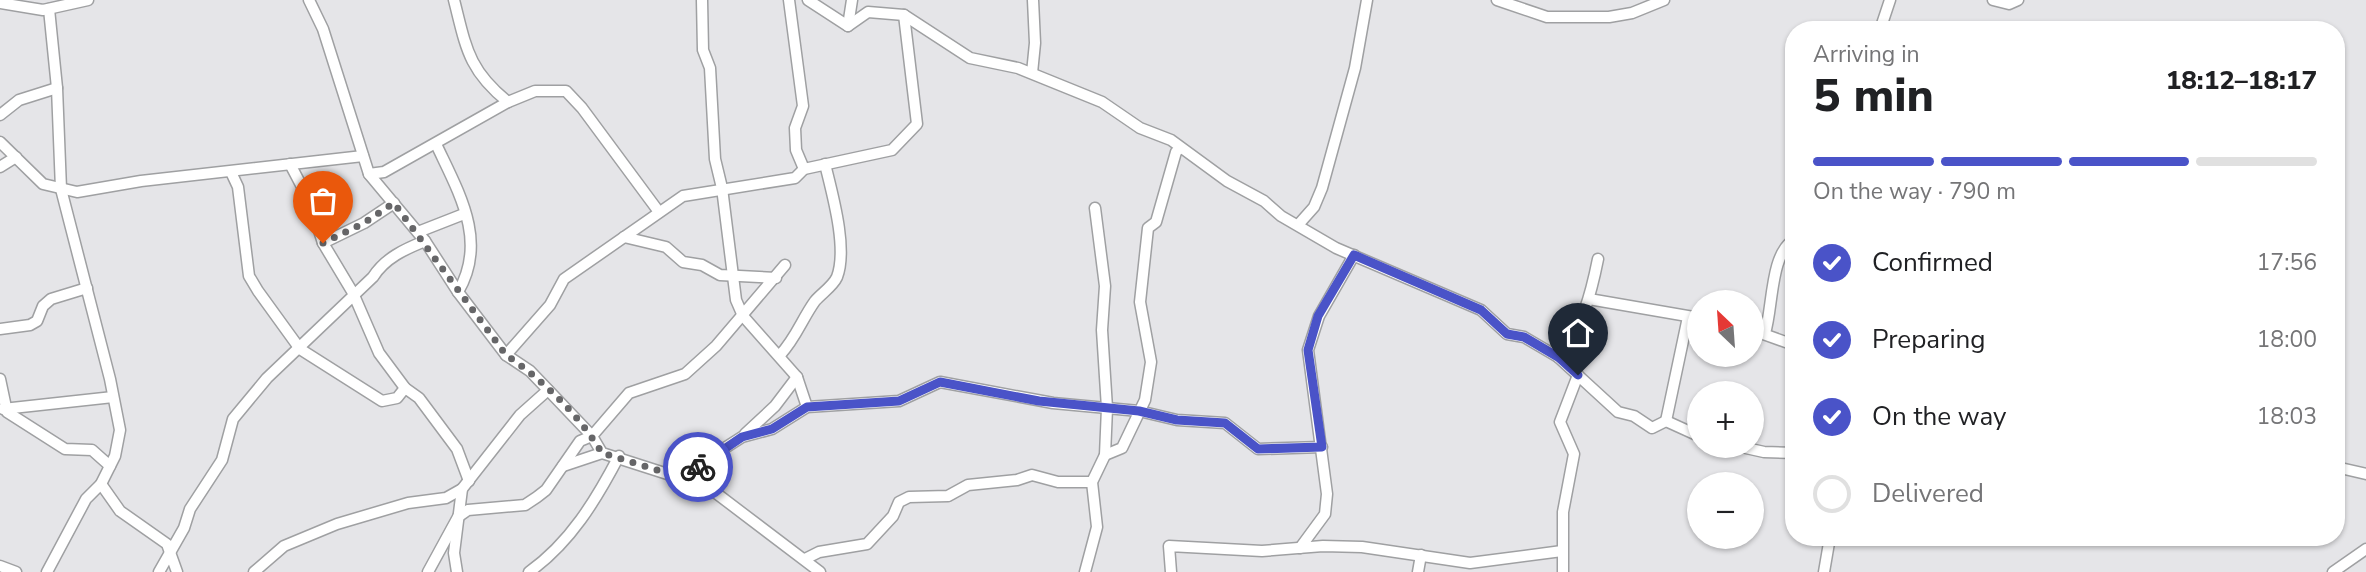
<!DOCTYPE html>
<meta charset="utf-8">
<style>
body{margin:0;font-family:"Nunito Sans",sans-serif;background:#f2f2f2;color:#202124;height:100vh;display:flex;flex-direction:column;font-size:26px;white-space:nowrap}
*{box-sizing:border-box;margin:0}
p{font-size:23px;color:#757577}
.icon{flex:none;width:38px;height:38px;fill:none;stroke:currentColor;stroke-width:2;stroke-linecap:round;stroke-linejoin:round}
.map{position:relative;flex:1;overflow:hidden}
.details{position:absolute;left:1785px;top:21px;width:560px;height:525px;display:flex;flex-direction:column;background:#fff;border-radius:28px;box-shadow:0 2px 5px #0004}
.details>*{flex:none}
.needle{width:46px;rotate:335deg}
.tools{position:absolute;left:1687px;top:290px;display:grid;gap:14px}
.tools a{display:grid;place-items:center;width:77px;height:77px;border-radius:50%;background:#fff;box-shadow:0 2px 5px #0004;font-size:35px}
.pin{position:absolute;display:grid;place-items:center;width:60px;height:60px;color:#fff;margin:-72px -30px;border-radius:50% 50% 50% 0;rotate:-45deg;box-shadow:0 0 7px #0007}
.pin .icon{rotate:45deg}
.courier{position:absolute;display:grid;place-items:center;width:70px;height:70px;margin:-35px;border:5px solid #4a53c8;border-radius:50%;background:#fff;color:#222;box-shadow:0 2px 9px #0007}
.overview em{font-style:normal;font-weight:800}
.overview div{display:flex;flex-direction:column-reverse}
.overview{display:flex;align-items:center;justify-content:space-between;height:119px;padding:0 28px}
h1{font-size:46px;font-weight:800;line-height:52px}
.bar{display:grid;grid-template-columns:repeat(4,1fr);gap:10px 7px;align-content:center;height:84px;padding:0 28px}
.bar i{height:9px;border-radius:5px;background:#e0e0e0}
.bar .selected{background:#4a53c8}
.bar p{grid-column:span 4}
ol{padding:0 28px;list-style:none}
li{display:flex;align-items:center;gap:21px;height:77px}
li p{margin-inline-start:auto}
li .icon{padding:7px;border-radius:50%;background:#4a53c8;color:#fff;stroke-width:4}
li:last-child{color:#757577}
li i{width:38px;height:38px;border:4px solid #e0e0e0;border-radius:50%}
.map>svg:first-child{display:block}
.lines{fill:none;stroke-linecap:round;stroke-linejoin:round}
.minor-casing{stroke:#9fa0a2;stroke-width:13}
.minor{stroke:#fff;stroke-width:10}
.done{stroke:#666668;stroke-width:7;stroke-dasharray:0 12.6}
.route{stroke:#4a53c8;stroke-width:9}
</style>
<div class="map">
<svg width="2366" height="572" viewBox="0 0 2366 572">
<rect width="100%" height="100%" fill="#e5e5e8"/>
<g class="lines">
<defs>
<g id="minor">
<polyline points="309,0 323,29 369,174 425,241 458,292 506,355 530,371 592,436 602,453 708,487 820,572"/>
<path d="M454,0c12,47 14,70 54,102"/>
<polyline points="702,0 703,50 710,68 715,159 722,188 736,300 743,316 797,377 807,407"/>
<polyline points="789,0 803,106 795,128 796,150 804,169"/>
<polyline points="808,0 848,26 868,12 904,15 970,58 1018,68 1102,102 1140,128 1171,140 1227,181 1264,201 1281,216 1336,248 1481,310 1507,334 1524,337 1558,357 1618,412 1634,416 1652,428 1666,421 1699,436"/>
<polyline points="1497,0 1547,17 1609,17 1632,13 1664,0"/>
<polyline points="1993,0 2009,4 2018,0"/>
<polyline points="0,3 43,10 88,0"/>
<polyline points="848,26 852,0"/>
<polyline points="1880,30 1890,0"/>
<polyline points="1032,73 1035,43 1033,0"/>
<polyline points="0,115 19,100 57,88"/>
<polyline points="0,142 43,184 77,192 141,181 363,156"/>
<path d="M436,144c23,49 52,97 22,148"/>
<polyline points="290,164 310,202 323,243 353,293 379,353 405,388 419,398 457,449 469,481"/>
<polyline points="0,167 16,157"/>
<polyline points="231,172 238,187 249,276 258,291 300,349 382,401 397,398 405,388"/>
<polyline points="369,174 384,172 508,102 535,91 566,91 582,108 659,212"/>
<polyline points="1298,225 1314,207 1322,188 1355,68 1367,0"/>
<polyline points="418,232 464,214"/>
<polyline points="624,237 666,247 683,262 702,265 720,275 776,278"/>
<polyline points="323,243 364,223 394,203"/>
<polyline points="1589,299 1699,318"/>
<polyline points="0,329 30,325 37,321 43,306 51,299 87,288"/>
<polyline points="1752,330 1794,345"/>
<path d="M1765,333c8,-25 5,-80 29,-93"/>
<polyline points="506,355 550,305 564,279 683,196 795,178 804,169 892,150 917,124 904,15"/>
<path d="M780,355c16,-17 22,-36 35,-54 7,-8 18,-15 22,-24 11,-29 -5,-84 -12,-113"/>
<path d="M1558,357c24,-28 33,-63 40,-98"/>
<polyline points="0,379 7,412 65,449 92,450 110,466"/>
<polyline points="3,409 113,397"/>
<polyline points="1666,421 1688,317"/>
<polyline points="745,434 775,406 797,377"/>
<polyline points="1737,446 1764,452 1794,453"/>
<polyline points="1105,455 1122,448 1145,400 1151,362 1140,302 1148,228 1156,222 1176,152 1180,148"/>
<polyline points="563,466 602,453"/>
<polyline points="2336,467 2366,474"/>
<polyline points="686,479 703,462 742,437 772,429 807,407 899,401 940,382 1053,403 1139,411 1177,420 1225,423 1258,449 1322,447"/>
<polyline points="101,484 120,511 167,544 177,572"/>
<polyline points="1300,548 1325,514 1327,494 1308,350 1319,316 1354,255"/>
<polyline points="805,559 819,552 867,544 893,516 899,502 909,497 948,496 968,485 1017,480 1032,475 1058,482 1092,482"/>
<polyline points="0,566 16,572"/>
<polyline points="47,572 86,499 101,484 115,456 120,430 110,379 61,189 57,88 49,9"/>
<path d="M159,572l25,-44 6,-19 32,-49 11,-41 34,-41 106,-101c12,-19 32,-28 52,-36"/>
<polyline points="254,572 284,546 337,524 408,503 446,498 462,489"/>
<polyline points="428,572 458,517 468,510 525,505 537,497 546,490 580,441 592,436 629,393 685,374 716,346 785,265"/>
<polyline points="457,572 454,553 462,489 520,415 548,390"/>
<path d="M529,572c41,-29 67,-72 90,-116"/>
<polyline points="1085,572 1097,527 1092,482 1105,455 1107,408 1102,330 1105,286 1095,208"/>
<polyline points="1171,572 1169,546 1262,551 1323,546 1362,547 1470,563 1562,551"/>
<polyline points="1418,572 1421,555"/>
<polyline points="1563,572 1563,512 1574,454 1560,422 1578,375"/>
<polyline points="1824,572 1830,537"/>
<polyline points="2333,572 2366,549"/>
</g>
</defs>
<use href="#minor" class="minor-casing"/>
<use href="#minor" class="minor"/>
</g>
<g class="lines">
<path class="done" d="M323,243l41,-20 30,-20 112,152c37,25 73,60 96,98l84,26 12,-12"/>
<polyline class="route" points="698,467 742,437 772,429 807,407 899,401 940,382 1039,401 1139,411 1177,420 1225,423 1258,449 1322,447 1308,350 1318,316 1354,255 1481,310 1507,334 1524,337 1558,357 1578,375"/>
</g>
</svg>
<div class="tools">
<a><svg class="needle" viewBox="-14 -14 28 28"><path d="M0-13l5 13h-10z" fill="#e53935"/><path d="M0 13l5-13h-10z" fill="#757577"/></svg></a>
<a>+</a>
<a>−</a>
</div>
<div class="pin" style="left:323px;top:243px;background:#ea580c"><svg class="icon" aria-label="bag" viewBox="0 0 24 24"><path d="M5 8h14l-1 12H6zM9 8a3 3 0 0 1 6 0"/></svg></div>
<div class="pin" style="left:1578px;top:375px;background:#1f2937"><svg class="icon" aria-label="home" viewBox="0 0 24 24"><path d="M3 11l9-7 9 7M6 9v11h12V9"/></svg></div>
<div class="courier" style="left:698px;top:467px"><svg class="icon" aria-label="bike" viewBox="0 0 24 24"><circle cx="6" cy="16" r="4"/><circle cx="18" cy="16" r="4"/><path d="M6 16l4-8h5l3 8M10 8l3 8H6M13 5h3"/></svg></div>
<section class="details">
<div class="overview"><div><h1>5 min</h1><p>Arriving in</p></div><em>18:12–18:17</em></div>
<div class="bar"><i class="selected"></i><i class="selected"></i><i class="selected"></i><i></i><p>On the way · 790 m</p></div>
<ol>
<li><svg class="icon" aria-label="check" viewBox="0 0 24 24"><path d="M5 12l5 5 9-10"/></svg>Confirmed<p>17:56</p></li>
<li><svg class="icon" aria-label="check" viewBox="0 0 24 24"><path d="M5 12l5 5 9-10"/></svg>Preparing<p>18:00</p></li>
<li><svg class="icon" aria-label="check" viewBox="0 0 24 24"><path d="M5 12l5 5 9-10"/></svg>On the way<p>18:03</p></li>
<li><i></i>Delivered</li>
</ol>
</section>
</div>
